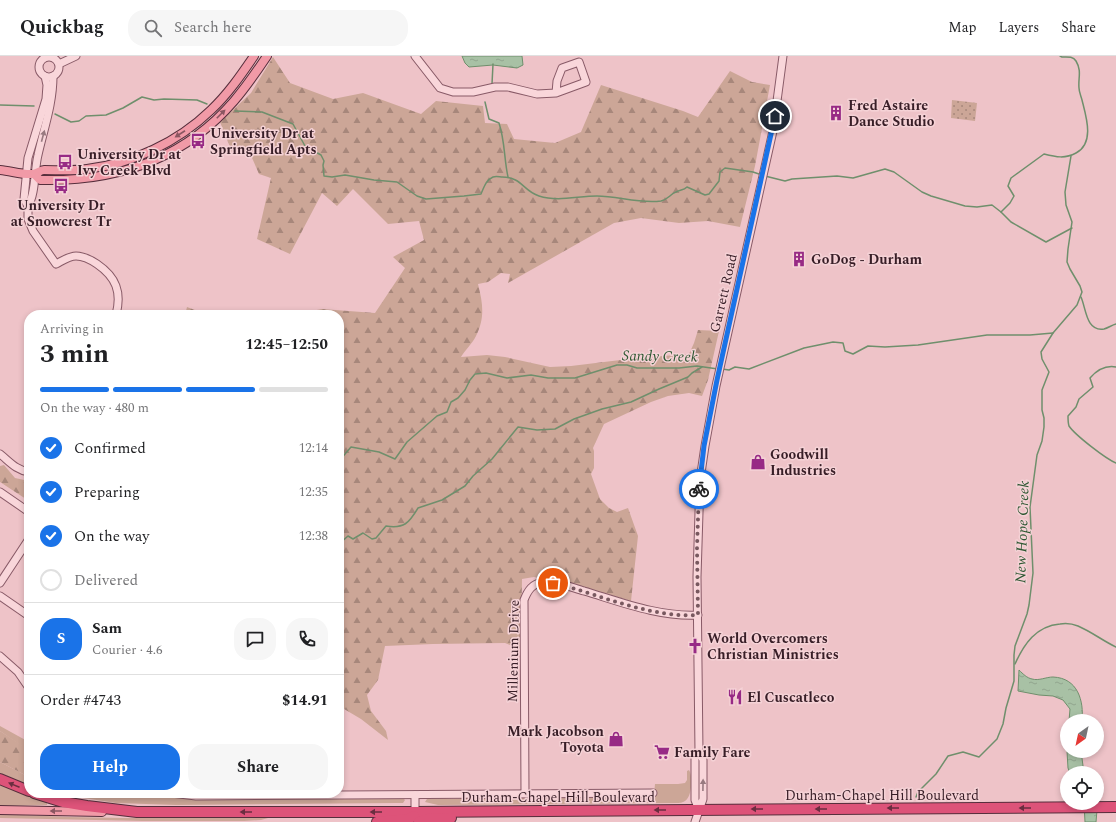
<!DOCTYPE html>
<meta charset="utf-8">
<style>
body{margin:0;font-family:Spectral,serif;background:#f6f6f6;color:#202124;height:100vh;display:flex;flex-direction:column;font-size:15px;white-space:nowrap}
*{box-sizing:border-box;margin:0}
p{font-size:13px;color:#757577}
.icon{flex:none;width:22px;height:22px;fill:none;stroke:currentColor;stroke-width:2;stroke-linecap:round;stroke-linejoin:round}
.map{position:relative;flex:1;overflow:hidden}
.sheet{position:absolute;left:24px;top:254px;width:320px;height:488px;display:flex;flex-direction:column;background:#fff;border-radius:16px;box-shadow:0 2px 6px #0003}
.sheet>*{flex:none}
.needle{width:26px;rotate:213deg}
.buttons{position:absolute;left:1060px;top:658px;display:grid;gap:8px}
.buttons a{display:grid;place-items:center;width:44px;height:44px;border-radius:50%;background:#fff;box-shadow:0 2px 6px #0003;font-size:20px}
.pin{position:absolute;display:grid;place-items:center;width:34px;height:34px;color:#fff;margin:-17px;border:2px solid #fff;border-radius:50%;box-shadow:0 1px 4px #0007}
.courier{position:absolute;display:grid;place-items:center;width:40px;height:40px;margin:-20px;border:3px solid #1a73e8;border-radius:50%;background:#fff;color:#222;box-shadow:0 1px 5px #0007}
.headline em{font-style:normal;font-weight:700}
.headline div{display:flex;flex-direction:column-reverse}
.headline{display:flex;align-items:center;justify-content:space-between;height:68px;padding:0 16px}
h1{font-size:26px;font-weight:700;line-height:30px}
.bar{display:grid;grid-template-columns:repeat(4,1fr);gap:6px 4px;align-content:center;height:48px;padding:0 16px}
.bar i{height:5px;border-radius:3px;background:#e0e0e0}
.bar .active{background:#1a73e8}
.bar p{grid-column:span 4}
.line{display:flex;align-items:center;gap:10px;padding:0 16px;border-top:1px solid #e0e0e0}
.line div{flex:1}
.round{display:grid;place-items:center;flex:none;width:42px;height:42px;border-radius:16px;background:#f6f6f6}
ol{padding:0 16px;list-style:none}
li{display:flex;align-items:center;gap:12px;height:44px}
li p{margin-inline-start:auto}
li .icon{padding:4px;border-radius:50%;background:#1a73e8;color:#fff;stroke-width:4}
li:last-child{color:#757577}
li i{width:22px;height:22px;border:2px solid #e0e0e0;border-radius:50%}
.button{display:flex;gap:8px;margin-top:auto;padding:8px 16px}
.button a{flex:1;height:46px;border-radius:16px;background:#1a73e8;color:#fff;font-size:16px;font-weight:700;line-height:46px;text-align:center}
.button a+a{background:#f6f6f6;color:#202124}
header{display:flex;align-items:center;gap:24px;box-sizing:border-box;height:56px;padding:0 20px;background:#fff;border-bottom:1px solid #e0e0e0}
header strong{font-size:19px}
nav{display:flex;gap:22px;margin-inline-start:auto;font-size:14px}
.search{width:280px;height:36px;background:#f6f6f6;display:flex;align-items:center;gap:10px;box-sizing:border-box;padding:0 14px;border-radius:16px;color:#757577;font-size:15px}
.map>svg:first-child{display:block}
.grass{fill:#cca697}
.forest{fill:url(#forest-firs)}
.garden{fill:url(#garden-dots)}
.water{fill:url(#water-ripples);stroke:#6f8f6c}
.lines{fill:none;stroke-linecap:round;stroke-linejoin:round}
.stream{stroke:#6f8f6c;stroke-width:1.5}
.minor-casing{stroke:#885a67;stroke-width:9}
.major-casing{stroke:#562e3c;stroke-width:10}
.highway-casing{stroke:#562e3c;stroke-width:12}
.minor{stroke:#f9d6da;stroke-width:7}
.major{stroke:#f19aa7;stroke-width:8}
.highway{stroke:#dd5379;stroke-width:10}
.oneway{fill:#8b5661}
.oneway2{fill:#987a80}
.oneway3{fill:#6a2e40}
.done{stroke:#78585f;stroke-width:4;stroke-dasharray:0 7.2}
.route{stroke:#1a73e8;stroke-width:5}
.labels{text-anchor:middle;stroke-width:3;stroke-linejoin:round;paint-order:stroke}
.poi-label{font-size:14px;font-weight:bold;fill:#381e27;stroke:#f5d2d6;text-anchor:start}
.street-label{font-size:14px;fill:#381e27;stroke:#f5d2d6}
.water-label{font-size:15px;font-style:italic;fill:#2d5732;stroke:#f5d2d6}
</style>
<header>
<strong>Quickbag</strong>
<div class="search"><svg class="icon" aria-label="search" viewBox="0 0 24 24"><circle cx="10" cy="10" r="6"/><path d="M15 15l6 6"/></svg>Search here</div>
<nav><a>Map</a><a>Layers</a><a>Share</a></nav>
</header>
<div class="map">
<svg width="1116" height="766" viewBox="0 0 1116 766">
<defs>
<pattern id="forest-firs" width="22" height="20" patternUnits="userSpaceOnUse"><rect width="22" height="20" fill="#cca697"/><path d="M5 1l3.5 6h-7zM16 11l3.5 6h-7z" fill="#a7877b"/></pattern>
<pattern id="garden-dots" width="8" height="8" patternUnits="userSpaceOnUse"><rect width="8" height="8" fill="#cca697"/><path d="M2 2h.1M6 6h.1" fill="none" stroke="#a7877b" stroke-width="1.8" stroke-linecap="round"/></pattern>
<pattern id="water-ripples" width="26" height="14" patternUnits="userSpaceOnUse"><rect width="26" height="14" fill="#a8c1a5"/><path d="M2 4q2-2 4 0t4 0M15 11q2-2 4 0t4 0" fill="none" stroke="#91a58e"/></pattern>
</defs>
<rect width="100%" height="100%" fill="#eec3c8"/>
<g class="grass">
<polygon points="0,670 29,686 29,695 0,675"/>
<polygon points="0,706 29,721 29,730 0,718"/>
<path d="M689,714c4,6 3,27 -4,31 -1,1 -5,2 -7,2l-240,2 -13,-3 2,-3 11,-2 14,2 25,-2 80,-1 72,2 22,-2 3,-1 1,-11h23l7,-1 2,-3v-9z"/>
<polygon points="0,729 43,745 47,747 47,749 0,750"/>
<polygon points="59,737 161,737 177,740 294,741 305,743 341,742 364,743 385,743 402,741 405,744 403,747 396,747 176,749 116,747 77,741"/>
<polygon points="0,758 69,761 127,762 268,762 261,764 244,765 143,765 0,762"/>
</g>
<g class="forest">
<path d="M273,1l17,26 43,16 30,-6 58,21 15,-13 47,5 2,17 22,1 7,15 41,4 26,-11 20,-47 82,26 15,6 32,-46 22,11 18,3 -15,81 -15,61 -32,-6 -29,2 -38,-5 -27,5 -106,60 2,-9 -9,-1 -13,9 -10,2c5,20 7,34 -2,52 -4,8 -11,14 -15,21l26,-2 18,2 45,10 21,-1 66,-8 52,-4 5,-11 4,-13 21,1 -11,49 -6,16 -13,-3 -21,3 -17,6 -47,22 -11,24 1,3v17l-3,6 9,25 9,9 8,4 11,-4 10,28 -7,65 -66,-19 -31,-5 -12,2 -1,70 -16,-6 -72,1 -48,2 -7,34 -11,15 4,16 15,20 2,9 -27,-21 -22,-13v-391h-40l2,-2 21,-4 53,4 30,-45 -12,-11 31,-17 -5,-19 -31,3 -35,-35 -16,17 -15,-13 -32,61 -33,-15 14,-61 -12,-4 -10,-23 -17,1 -12,-30 31,-29z"/>
<polygon points="187,251 208,259 185,259"/>
<polygon points="4,409 15,422 29,425 29,445 0,426 0,410"/>
<polygon points="0,675 29,694 29,721 0,706"/>
</g>
<polygon class="garden" points="952,44 977,47 975,65 951,62"/>
<g class="water">
<polygon points="462,0 522,0 523,9 517,12 493,9 469,11 465,7"/>
<path d="M1019,614c4,4 8,8 13,9 7,2 14,-2 21,-2 25,1 31,24 29,44h-13l1,-12 -7,-9 -10,-4 -14,-1 -21,-4z"/>
<polygon points="1067,695 1081,695 1084,717 1070,717 1068,712"/>
<polygon points="1084,747 1097,754 1096,766 1085,766"/>
</g>
<g class="lines">
<g class="stream">
<path d="M1060,0l2,1c5,0 11,-1 14,4 6,10 2,17 3,27 0,4 2,8 3,12 4,16 13,43 -6,53 -11,6 -20,4 -32,1l-33,24 -3,8 6,10 -4,7 -9,9 10,10 35,20 26,-14"/>
<polyline points="492,28 493,8"/>
<path d="M485,46l4,17 10,4c6,18 5,36 9,54"/>
<polyline points="0,49 34,50"/>
<path d="M235,55l27,1 31,12 12,22 16,9 3,6 -1,4 1,11 8,1 13,-2 29,5 23,2 20,14 9,3 38,-3 17,-2c3,-7 5,-14 12,-17 3,-1 7,0 9,0 20,0 21,14 37,19 19,6 39,0 58,0 21,0 42,8 64,5 8,-2 9,-7 15,-9 4,-2 8,-2 11,-5l18,8 4,-1 10,-13 1,-9 5,-4 28,4 9,3"/>
<polyline points="55,58 71,66 79,65 86,60 106,59 123,52 142,41 154,44 164,43 197,44 207,48"/>
<polyline points="765,120 785,125 792,123 837,120 853,122 885,113 894,116 922,136 931,140 965,150 977,151 992,149 1001,156"/>
<path d="M1081,241c5,11 5,35 23,32 4,-1 8,-4 12,-5"/>
<path d="M1116,311c-11,-2 -19,3 -26,11l3,9 -14,12 -3,8 -8,9c0,3 0,7 1,10 6,9 37,33 47,37"/>
<polyline points="722,313 729,314 735,311 749,313 804,292 833,286 843,287 845,295 853,298 868,290 885,291 918,289 987,279 1030,279 1053,277"/>
<polyline points="339,405 351,391 379,396 395,403 407,386 437,360 447,356 451,346 458,342 465,334 470,324 475,318 486,317 507,322 531,319 548,322 575,322 617,309 627,309 637,312 679,312 697,310 718,313"/>
<path d="M339,488l9,-8 5,3 10,-6 9,6 4,-1 10,-12c18,3 23,-3 32,-18l24,-8 23,-14 8,-10 19,-17 26,-32 19,3 18,-1 19,-10 28,-10 29,-7 28,-13 29,-12 4,-4 10,-6"/>
<path d="M1015,608c9,-20 21,-38 45,-40 6,-1 13,0 18,2 14,6 25,15 38,21"/>
<polyline points="66,738 67,737"/>
<polyline points="916,741 918,736 936,718 948,700 963,696 979,701 997,683 1003,668 1006,652 1014,625 1014,599 1015,590 1027,558 1029,549 1033,517 1030,451 1037,399 1042,385 1044,371 1044,362 1042,354 1042,334 1049,316 1042,303 1041,296 1053,277 1077,249 1082,236 1080,230 1070,213 1067,206 1068,193 1072,166 1066,149 1065,136 1071,100"/>
</g>
<defs>
<g id="minor">
<polyline points="415,0 440,32 453,36 473,36 495,31 508,31 537,38 556,37 586,26 579,6 562,12 557,25 556,37"/>
<circle cx="49" cy="11" r="10"/>
<polyline points="59,8 76,0"/>
<path d="M45,20l2,9 -1,14 -18,59 -4,41 4,7v13l5,12 23,33c6,-3 13,-8 20,-8 7,0 15,4 21,8 19,13 25,28 19,51"/>
<path d="M28,150c8,-13 6,-35 10,-51 6,-27 15,-51 15,-79"/>
<path d="M0,398c10,8 16,16 29,18"/>
<polyline points="0,436 29,456"/>
<polyline points="0,527 29,483"/>
<polyline points="0,540 29,560"/>
<polyline points="0,600 18,616 29,632"/>
<polyline points="171,737 196,740 653,737"/>
<path d="M525,737l-1,-193c4,-10 8,-16 19,-18 11,-2 30,6 41,9 37,11 75,26 114,24"/>
<polyline points="699,754 695,744 695,702 699,696"/>
<polyline points="415,756 415,739"/>
<polyline points="695,766 703,743 703,704 699,696 697,521 700,424 705,390 716,330 773,75 783,0"/>
</g>
<g id="major">
<path d="M0,114c11,1 23,5 33,4 4,0 7,-4 11,-4 15,0 28,1 43,-1 45,-5 91,-27 124,-59 17,-16 30,-35 43,-54"/>
<path d="M34,118l6,6c76,2 144,-21 194,-79 12,-14 23,-30 33,-45"/>
<polyline points="0,754 102,756"/>
</g>
<g id="highway">
<polyline points="0,723 29,735"/>
<polyline points="34,737 63,746 87,750 137,756 415,756 1116,751"/>
<polyline points="377,766 408,763 414,760"/>
<polyline points="419,766 427,763 451,762"/>
</g>
</defs>
<use href="#minor" class="minor-casing"/>
<use href="#major" class="major-casing"/>
<use href="#highway" class="highway-casing"/>
<use href="#minor" class="minor"/>
<use href="#major" class="major"/>
<use href="#highway" class="highway"/>
</g>
<defs><path id="oneway-solid" d="M-6-.8H1V-3.2L6.5 0L1 3.2V.8H-6Z"/></defs>
<g class="oneway">
<use href="#oneway-solid" transform="translate(221 58) rotate(-45)"/>
<use href="#oneway-solid" transform="translate(180 78) rotate(147)"/>
<use href="#oneway-solid" transform="translate(56 755) rotate(-180)"/>
</g>
<g class="oneway2">
<use href="#oneway-solid" transform="translate(43 80) rotate(-75)"/>
<use href="#oneway-solid" transform="translate(703 729) rotate(-89)"/>
</g>
<g class="oneway3">
<use href="#oneway-solid" transform="translate(14 729) rotate(-158)"/>
<use href="#oneway-solid" transform="translate(893 752) rotate(180)"/>
<use href="#oneway-solid" transform="translate(1025 752) rotate(180)"/>
<use href="#oneway-solid" transform="translate(757 753) rotate(180)"/>
<use href="#oneway-solid" transform="translate(821 753) rotate(180)"/>
<use href="#oneway-solid" transform="translate(660 754) rotate(180)"/>
<use href="#oneway-solid" transform="translate(246 756) rotate(180)"/>
<use href="#oneway-solid" transform="translate(376 756) rotate(180)"/>
</g>
<g class="lines">
<path class="done" d="M553,527l9,2c42,12 92,33 136,30l-1,-67 2,-59"/>
<polyline class="route" points="699,433 704,390 717,324 775,60"/>
</g>
<defs>
<symbol id="building-bare" viewBox="-9 -9 18 18"><path d="M-4-6H4V6H1V3H-1V6H-4ZM-2.5-4.3h1.7v1.8h-1.7ZM.8-4.3h1.7v1.8H.8ZM-2.5-1h1.7V.8h-1.7ZM.8-1h1.7V.8H.8Z" fill="#972a85" stroke="#f5d2d6" stroke-width="2.5" paint-order="stroke"/></symbol>
<symbol id="bus-bare" viewBox="-9 -9 18 18"><path d="M-5-6H5V4H4V6H2V4H-2V6H-4V4H-5ZM-3.5-4V0h7V-4ZM-3.5 1.2v1.5H-2V1.2ZM2 1.2v1.5H3.5V1.2Z" fill="#972a85" stroke="#f5d2d6" stroke-width="2.5" paint-order="stroke"/></symbol>
<symbol id="shop-bare" viewBox="-9 -9 18 18"><path d="M-5-2.5h2.3a2.7 3.5 0 0 1 5.4 0H5L5.5 6h-11ZM-1.5-2.5h3a1.5 2.3 0 0 0-3 0Z" fill="#972a85" stroke="#f5d2d6" stroke-width="2.5" paint-order="stroke"/></symbol>
<symbol id="church-bare" viewBox="-9 -9 18 18"><path d="M-1.2-6h2.4v3.5h3.3v2.4h-3.3V6h-2.4V-.1h-3.3v-2.4h3.3Z" fill="#972a85" stroke="#f5d2d6" stroke-width="2.5" paint-order="stroke"/></symbol>
<symbol id="restaurant-bare" viewBox="-9 -9 18 18"><path d="M-5-6h1v4h1v-4h1v4h1v-4h1v5L-1.5 .5V6h-2V.5L-5-1ZM5-6V6H3V1.5H1.5Q1.5-4 5-6Z" fill="#972a85" stroke="#f5d2d6" stroke-width="2.5" paint-order="stroke"/></symbol>
<symbol id="supermarket-bare" viewBox="-9 -9 18 18"><path d="M-6-5.5h2.5l.6 2H6L4.5 2H-2.5L-4.4-4H-6ZM-1.5 3.2a1.3 1.3 0 1 0 .1 0ZM3 3.2a1.3 1.3 0 1 0 .1 0Z" fill="#972a85" stroke="#f5d2d6" stroke-width="2.5" paint-order="stroke"/></symbol>
</defs>
<g fill-rule="evenodd">
<use href="#building-bare" x="825" y="46" width="22" height="22"/>
<use href="#bus-bare" x="187" y="74" width="22" height="22"/>
<use href="#bus-bare" x="54" y="95" width="22" height="22"/>
<use href="#bus-bare" x="50" y="119" width="22" height="22"/>
<use href="#building-bare" x="788" y="192" width="22" height="22"/>
<use href="#shop-bare" x="747" y="395" width="22" height="22"/>
<use href="#church-bare" x="684" y="579" width="22" height="22"/>
<use href="#restaurant-bare" x="724" y="630" width="22" height="22"/>
<use href="#shop-bare" x="605" y="672" width="22" height="22"/>
<use href="#supermarket-bare" x="651" y="685" width="22" height="22"/>
</g>
<g class="labels">
<g class="poi-label">
<text x="848" y="54">Fred Astaire<tspan x="848" dy="16">Dance Studio</tspan></text>
<text x="210" y="82">University Dr at<tspan x="210" dy="16">Springfield Apts</tspan></text>
<text x="77" y="103">University Dr at<tspan x="77" dy="16">Ivy Creek Blvd</tspan></text>
<text x="61" y="154" text-anchor="middle">University Dr<tspan x="61" dy="16">at Snowcrest Tr</tspan></text>
<text x="811" y="208">GoDog - Durham</text>
<text x="770" y="403">Goodwill<tspan x="770" dy="16">Industries</tspan></text>
<text x="707" y="587">World Overcomers<tspan x="707" dy="16">Christian Ministries</tspan></text>
<text x="747" y="646">El Cuscatleco</text>
<text x="604" y="680" text-anchor="end">Mark Jacobson<tspan x="604" dy="16">Toyota</tspan></text>
<text x="674" y="701">Family Fare</text>
</g>
<g class="street-label">
<text transform="translate(723 237) rotate(-77)" y="5">Garrett Road</text>
<text transform="translate(513 595) rotate(-89)" y="5">Millenium Drive</text>
<text x="882" y="744">Durham-Chapel Hill Boulevard</text>
<text x="558" y="746">Durham-Chapel Hill Boulevard</text>
</g>
<g class="water-label">
<text transform="translate(660 300) rotate(1)" y="5">Sandy Creek</text>
<text transform="translate(1022 476) rotate(-88)" y="5">New Hope Creek</text>
</g>
</g>
</svg>
<div class="buttons">
<a><svg class="needle" viewBox="-14 -14 28 28"><path d="M0-13l5 13h-10z" fill="#e53935"/><path d="M0 13l5-13h-10z" fill="#757577"/></svg></a>
<a><svg class="icon" aria-label="locate" viewBox="0 0 24 24"><circle cx="12" cy="12" r="6"/><path d="M12 2v4M12 18v4M2 12h4M18 12h4"/></svg></a>
</div>
<div class="pin" style="left:553px;top:527px;background:#ea580c"><svg class="icon" aria-label="bag" viewBox="0 0 24 24"><path d="M5 8h14l-1 12H6zM9 8a3 3 0 0 1 6 0"/></svg></div>
<div class="pin" style="left:775px;top:60px;background:#1f2937"><svg class="icon" aria-label="home" viewBox="0 0 24 24"><path d="M3 11l9-7 9 7M6 9v11h12V9"/></svg></div>
<div class="courier" style="left:699px;top:433px"><svg class="icon" aria-label="bike" viewBox="0 0 24 24"><circle cx="6" cy="16" r="4"/><circle cx="18" cy="16" r="4"/><path d="M6 16l4-8h5l3 8M10 8l3 8H6M13 5h3"/></svg></div>
<section class="sheet">
<div class="headline"><div><h1>3 min</h1><p>Arriving in</p></div><em>12:45–12:50</em></div>
<div class="bar"><i class="active"></i><i class="active"></i><i class="active"></i><i></i><p>On the way · 480 m</p></div>
<ol>
<li><svg class="icon" aria-label="check" viewBox="0 0 24 24"><path d="M5 12l5 5 9-10"/></svg>Confirmed<p>12:14</p></li>
<li><svg class="icon" aria-label="check" viewBox="0 0 24 24"><path d="M5 12l5 5 9-10"/></svg>Preparing<p>12:35</p></li>
<li><svg class="icon" aria-label="check" viewBox="0 0 24 24"><path d="M5 12l5 5 9-10"/></svg>On the way<p>12:38</p></li>
<li><i></i>Delivered</li>
</ol>
<div class="line" style="height:72px"><b class="round" style="background:#1a73e8;color:#fff">S</b><div><b>Sam</b><p>Courier · 4.6</p></div><a class="round"><svg class="icon" aria-label="chat" viewBox="0 0 24 24"><path d="M4 5h16v11H9l-5 4z"/></svg></a><a class="round"><svg class="icon" aria-label="phone" viewBox="0 0 24 24"><path d="M5 4h4l2 5-3 2q2 4 5 5l2-3 5 2v4C11 20 4 13 5 4z"/></svg></a></div>
<div class="line" style="height:52px"><div>Order #4743</div><b>$14.91</b></div>
<div class="button"><a>Help</a><a>Share</a></div>
</section>
</div>
